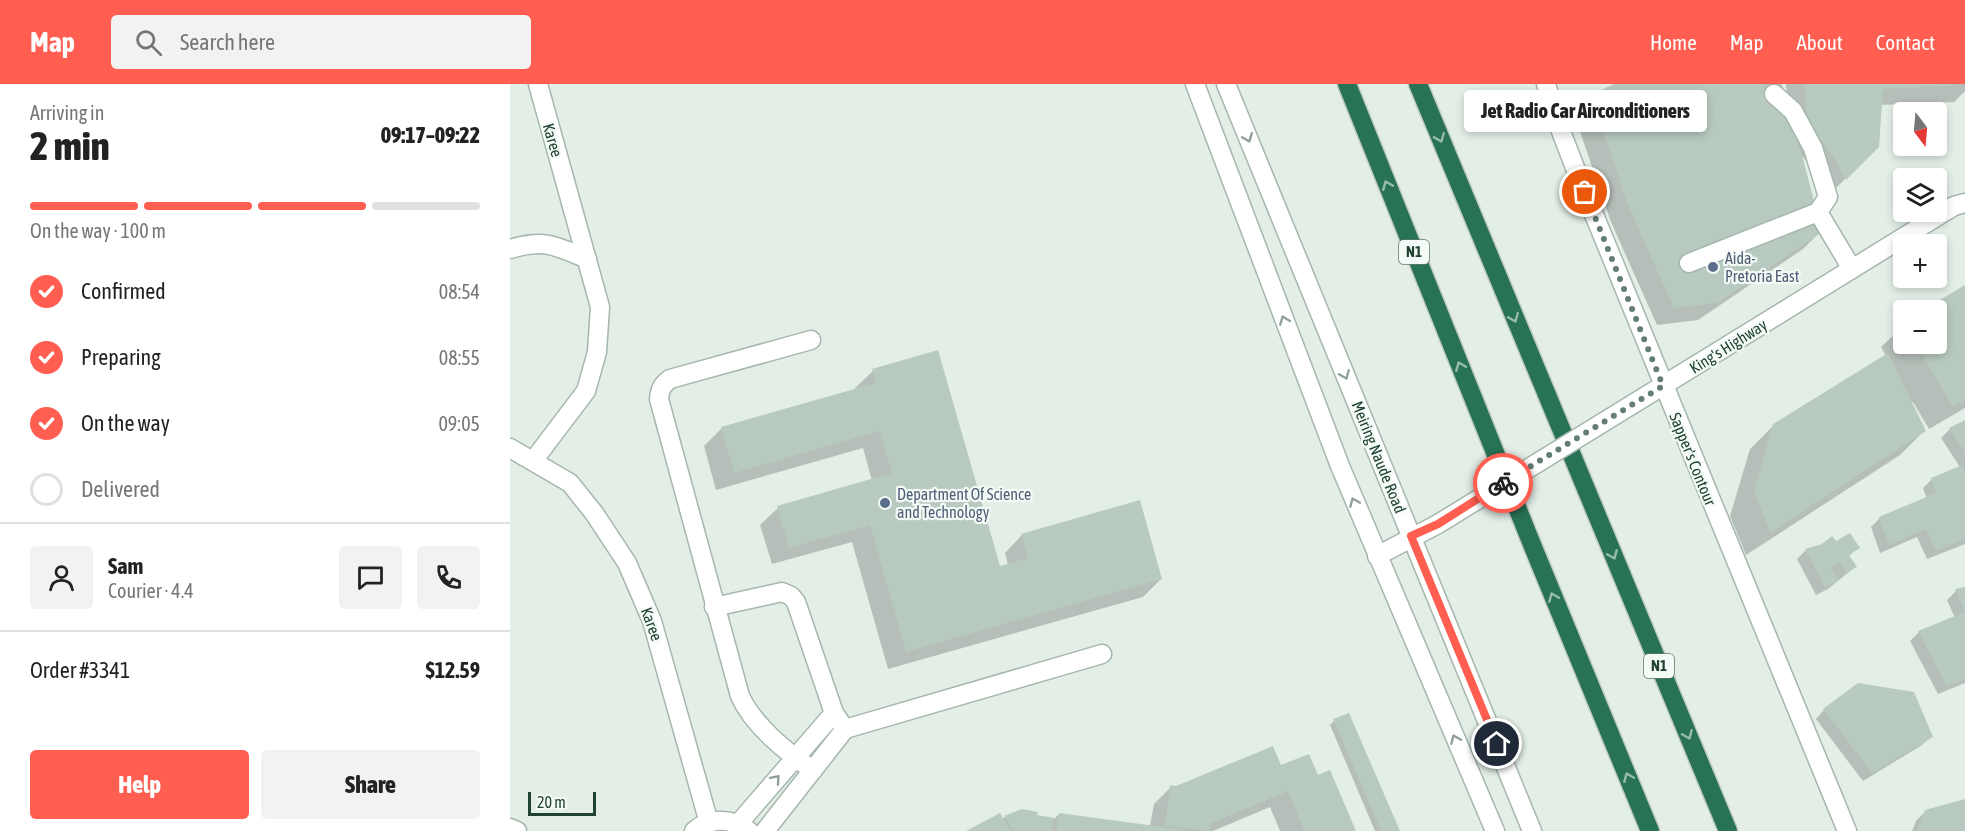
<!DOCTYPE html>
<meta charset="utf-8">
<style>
body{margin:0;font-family:"Asap Condensed",sans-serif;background:#f2f2f2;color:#222;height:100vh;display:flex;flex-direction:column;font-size:22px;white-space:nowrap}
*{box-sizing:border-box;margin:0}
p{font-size:20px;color:#767676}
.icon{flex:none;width:33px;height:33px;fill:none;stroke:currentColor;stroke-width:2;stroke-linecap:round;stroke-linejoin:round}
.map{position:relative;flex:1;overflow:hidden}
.panel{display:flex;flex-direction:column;background:#fff;width:510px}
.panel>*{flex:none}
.needle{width:39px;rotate:164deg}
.tools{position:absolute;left:1383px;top:18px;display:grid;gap:12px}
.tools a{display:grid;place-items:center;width:54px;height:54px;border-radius:6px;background:#fff;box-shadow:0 3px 9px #0003;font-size:30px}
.scale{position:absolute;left:18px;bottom:15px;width:68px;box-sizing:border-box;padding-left:6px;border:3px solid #204233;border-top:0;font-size:16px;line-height:21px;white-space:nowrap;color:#204233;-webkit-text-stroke:4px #f4faf6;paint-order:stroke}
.pin{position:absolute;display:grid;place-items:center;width:51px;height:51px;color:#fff;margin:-26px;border:3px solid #fff;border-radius:50%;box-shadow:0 2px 6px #0007}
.courier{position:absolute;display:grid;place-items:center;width:60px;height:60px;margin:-30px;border:4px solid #ff5e50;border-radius:50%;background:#fff;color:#222;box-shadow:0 2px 8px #0007}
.bubble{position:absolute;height:42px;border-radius:6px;background:#fff;box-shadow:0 3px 9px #0003;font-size:20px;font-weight:800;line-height:42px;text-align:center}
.summary em{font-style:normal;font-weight:800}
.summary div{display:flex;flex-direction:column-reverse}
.summary{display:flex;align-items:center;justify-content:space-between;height:102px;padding:0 30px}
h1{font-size:39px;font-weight:800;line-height:45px}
.bar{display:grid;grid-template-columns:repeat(4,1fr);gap:9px 6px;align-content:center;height:72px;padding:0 30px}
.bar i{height:8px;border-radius:4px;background:#e0e0e0}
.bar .selected{background:#ff5e50}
.bar p{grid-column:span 4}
.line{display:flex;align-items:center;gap:15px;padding:0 30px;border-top:2px solid #e0e0e0}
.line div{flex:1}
.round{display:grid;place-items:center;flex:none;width:63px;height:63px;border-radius:6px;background:#f2f2f2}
ol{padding:0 30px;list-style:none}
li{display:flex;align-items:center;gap:18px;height:66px}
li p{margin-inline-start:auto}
li .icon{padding:6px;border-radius:50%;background:#ff5e50;color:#fff;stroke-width:4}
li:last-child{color:#767676}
li i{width:33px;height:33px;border:3px solid #e0e0e0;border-radius:50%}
.primary-button{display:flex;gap:12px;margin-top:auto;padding:12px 30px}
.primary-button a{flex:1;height:69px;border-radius:6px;background:#ff5e50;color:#fff;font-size:24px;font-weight:800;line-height:69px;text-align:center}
.primary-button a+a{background:#f2f2f2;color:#222}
header{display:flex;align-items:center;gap:36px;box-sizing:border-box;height:84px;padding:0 30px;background:#ff5e50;color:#fff}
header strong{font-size:28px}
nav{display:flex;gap:33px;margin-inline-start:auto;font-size:21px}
.search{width:420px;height:54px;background:#f2f2f2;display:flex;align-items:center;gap:15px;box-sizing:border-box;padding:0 21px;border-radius:6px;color:#767676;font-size:22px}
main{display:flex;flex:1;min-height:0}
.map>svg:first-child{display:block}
.shadow{fill:#0003}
.building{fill:#b8cabf}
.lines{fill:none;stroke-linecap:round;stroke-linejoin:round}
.minor-casing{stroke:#a5b7ad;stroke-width:21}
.highway-casing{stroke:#c1cac6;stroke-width:21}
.minor{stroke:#fff;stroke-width:18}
.highway{stroke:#287256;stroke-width:18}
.minor-bridge-casing{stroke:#a5b7ad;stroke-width:21;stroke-linecap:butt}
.minor-bridge{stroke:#fff;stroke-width:18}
.oneway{stroke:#90a099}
.oneway2{stroke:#98bdae}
.done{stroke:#647e72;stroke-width:6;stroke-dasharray:0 10.8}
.route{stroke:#ff5e50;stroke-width:8}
.service-dot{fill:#5c6f8a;stroke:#f4faf6;stroke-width:2}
.labels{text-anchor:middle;stroke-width:4.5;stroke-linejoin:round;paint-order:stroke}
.shield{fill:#f4faf6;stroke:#60796e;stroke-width:1.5}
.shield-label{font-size:15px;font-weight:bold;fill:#204233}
.street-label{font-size:16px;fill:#204233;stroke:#f4faf6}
.service-label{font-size:16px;fill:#4e5e75;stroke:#f4faf6;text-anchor:start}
</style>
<header>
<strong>Map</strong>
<div class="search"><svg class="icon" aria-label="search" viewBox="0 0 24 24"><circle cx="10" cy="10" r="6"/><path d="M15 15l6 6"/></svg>Search here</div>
<nav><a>Home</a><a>Map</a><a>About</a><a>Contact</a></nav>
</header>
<main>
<section class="panel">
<div class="summary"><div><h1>2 min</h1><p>Arriving in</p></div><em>09:17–09:22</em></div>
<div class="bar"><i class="selected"></i><i class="selected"></i><i class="selected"></i><i></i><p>On the way · 100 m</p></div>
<ol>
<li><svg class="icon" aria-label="check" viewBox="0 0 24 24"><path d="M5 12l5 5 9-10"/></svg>Confirmed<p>08:54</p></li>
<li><svg class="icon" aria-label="check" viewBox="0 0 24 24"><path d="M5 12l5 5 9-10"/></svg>Preparing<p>08:55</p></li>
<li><svg class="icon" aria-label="check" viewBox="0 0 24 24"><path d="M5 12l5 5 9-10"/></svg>On the way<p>09:05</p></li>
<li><i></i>Delivered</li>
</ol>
<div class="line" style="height:108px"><a class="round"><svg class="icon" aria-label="person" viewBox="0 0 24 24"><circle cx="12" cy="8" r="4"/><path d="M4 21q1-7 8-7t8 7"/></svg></a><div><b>Sam</b><p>Courier · 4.4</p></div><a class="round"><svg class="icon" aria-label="chat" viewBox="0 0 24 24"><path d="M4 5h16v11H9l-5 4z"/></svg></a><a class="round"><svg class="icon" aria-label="phone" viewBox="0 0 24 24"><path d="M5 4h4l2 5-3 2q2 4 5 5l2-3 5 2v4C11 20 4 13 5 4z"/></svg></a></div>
<div class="line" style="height:78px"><div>Order #3341</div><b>$12.59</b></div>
<div class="primary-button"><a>Help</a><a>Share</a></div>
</section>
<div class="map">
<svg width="1455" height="747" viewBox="0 0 1455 747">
<rect width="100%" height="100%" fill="#e3eee7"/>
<g class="shadow">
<polygon points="1108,0 1271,0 1278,22 1276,0 1455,0 1455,7 1444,18 1370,21 1367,63 1318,112 1306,88 1290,70 1311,147 1293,165 1188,236 1147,241 1101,138 1064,30 1081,12"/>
<polygon points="1455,203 1455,324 1419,345 1403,318 1401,319 1414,347 1390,371 1236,471 1220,432 1240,365 1264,341 1376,272 1371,263 1394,241 1394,260 1426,260 1426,226 1416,226"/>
<polygon points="363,287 489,484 498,481 495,469 512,451 651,495 633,513 378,585 342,458 262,480 250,441 268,424 362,397 353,364 206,406 194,362 211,345 346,307 345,304"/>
<polygon points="1455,338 1455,460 1417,475 1407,453 1370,469 1361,443 1370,434 1417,415 1413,404 1422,395 1450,383 1431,354 1440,345"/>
<polygon points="1326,459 1348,463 1338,473 1345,483 1318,505 1306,511 1287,475 1296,466"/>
<polygon points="1455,505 1455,599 1428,610 1400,557 1409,548 1445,534 1437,516 1446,507"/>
<polygon points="1314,626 1421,652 1412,661 1353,697 1306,635"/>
<polygon points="824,637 888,747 865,747 820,641"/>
<polygon points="770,683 807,693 844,747 770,747 760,723 703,747 459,747 512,727 528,733 544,735 549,730 640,742 644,720 661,703 667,703"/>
<polygon points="1455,716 1455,747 1402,747 1406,737 1415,728"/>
</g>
<g class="building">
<polygon points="1104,0 1272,0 1279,31 1293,75 1312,148 1207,219 1164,224 1118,121 1081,11"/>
<polygon points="1294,0 1440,0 1440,2 1373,5 1369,63 1336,96 1323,71 1298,41"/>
<polygon points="1455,201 1455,316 1443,323 1406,260 1426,260 1426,226 1413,226"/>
<polygon points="428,266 490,482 518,474 511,450 630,416 652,495 396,568 360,441 279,464 267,422 382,389 370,347 224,389 211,343 366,299 362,285"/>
<polygon points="1378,269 1416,347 1260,449 1244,407 1263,340"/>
<polygon points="1455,336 1455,368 1439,344"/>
<polygon points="1452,381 1455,388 1455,455 1426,467 1416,445 1379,461 1369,433 1426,409 1421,394"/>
<polygon points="1340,449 1350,464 1339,471 1347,483 1336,489 1330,478 1321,484 1329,496 1315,503 1295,465 1312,460 1322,452 1326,457"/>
<polygon points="1455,503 1455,595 1437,602 1408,547 1455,528 1445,505"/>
<polygon points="1348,599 1404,608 1423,653 1362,689 1313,625"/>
<polygon points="839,629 890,747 871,747 823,635"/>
<polygon points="763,662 771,681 799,670 808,691 820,686 846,747 794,747 778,707 701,739 700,747 655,742 660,701 666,702 683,695"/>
<polygon points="1455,715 1455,747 1407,747 1415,726"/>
<polygon points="512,725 528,728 527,731 544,734 542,747 504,747 494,732"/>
<polygon points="490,729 500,747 456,747"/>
<polygon points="549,729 675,746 675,747 546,747"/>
</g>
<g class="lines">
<defs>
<g id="minor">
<polyline points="685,0 830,382 985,747"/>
<polyline points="716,0 1022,747"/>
<polyline points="1036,0 1047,37 1069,94 1337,747"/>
<polyline points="1308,128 1342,185"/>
<path d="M0,165c35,-10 44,-4 77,10"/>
<polyline points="1179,179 1308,128 1318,113 1303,64 1283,27 1264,10"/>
<path d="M301,256l-141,39c-8,6 -10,10 -11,20l81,297c13,29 47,57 73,74"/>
<polyline points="1123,320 1444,122 1455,119"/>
<polyline points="0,364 60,399 84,429 117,479 142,537 199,739"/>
<polyline points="23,377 76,307 87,268 90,223 28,0"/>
<polyline points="867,472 928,440"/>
<polyline points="204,523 272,508 281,512 286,518 324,629 335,645 592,570"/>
<polyline points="228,740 324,629"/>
<polyline points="0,744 7,747"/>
<path d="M184,747c16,-14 39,-13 55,0"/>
<polyline points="255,747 335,645"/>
</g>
<g id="highway">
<polyline points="837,0 1021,458 1140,747"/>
<polyline points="908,0 1218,747"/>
</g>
</defs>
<use href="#minor" class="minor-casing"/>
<use href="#highway" class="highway-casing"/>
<use href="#minor" class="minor"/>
<use href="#highway" class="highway"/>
<defs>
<polyline id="minor-bridge" points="928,440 1123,320"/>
</defs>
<use href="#minor-bridge" class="minor-bridge-casing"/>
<use href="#minor-bridge" class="minor-bridge"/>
</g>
<defs><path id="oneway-chevron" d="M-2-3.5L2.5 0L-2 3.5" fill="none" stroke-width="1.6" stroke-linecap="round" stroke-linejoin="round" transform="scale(1.5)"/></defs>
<g class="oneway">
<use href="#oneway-chevron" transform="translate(738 54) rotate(68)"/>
<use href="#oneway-chevron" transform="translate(774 236) rotate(-111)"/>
<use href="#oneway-chevron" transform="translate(835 291) rotate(68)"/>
<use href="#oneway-chevron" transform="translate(844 418) rotate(-113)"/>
<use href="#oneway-chevron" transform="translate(945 655) rotate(-113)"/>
<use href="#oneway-chevron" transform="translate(266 695) rotate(-49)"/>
</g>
<g class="oneway2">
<use href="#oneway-chevron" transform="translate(930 54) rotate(68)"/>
<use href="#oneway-chevron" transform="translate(877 101) rotate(-112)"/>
<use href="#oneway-chevron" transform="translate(1004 234) rotate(68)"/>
<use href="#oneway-chevron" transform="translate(950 282) rotate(-112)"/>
<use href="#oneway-chevron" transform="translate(1103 471) rotate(67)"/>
<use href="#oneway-chevron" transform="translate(1043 513) rotate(-112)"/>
<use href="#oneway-chevron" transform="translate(1178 651) rotate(67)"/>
<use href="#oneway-chevron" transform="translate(1118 693) rotate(-112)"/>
</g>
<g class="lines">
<polyline class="done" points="993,399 1153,302 1075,108"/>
<polyline class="route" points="987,660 901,452 928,440 993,399"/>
</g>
<g class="service-dot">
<circle cx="1203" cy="183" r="6"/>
<circle cx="375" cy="419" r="6"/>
</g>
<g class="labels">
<g class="shield">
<rect x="889" y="156" width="30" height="24" rx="4.5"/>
<rect x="1134" y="570" width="30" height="24" rx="4.5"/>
</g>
<g class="shield-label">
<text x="904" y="173">N1</text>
<text x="1149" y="587">N1</text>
</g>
<g class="street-label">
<text transform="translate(43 56) rotate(74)" y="6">Karee</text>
<text transform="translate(1218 262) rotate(-32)" y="6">King's Highway</text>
<text transform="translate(869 373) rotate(68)" y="6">Meiring Naude Road</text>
<text transform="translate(1183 375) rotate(68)" y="6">Sapper's Contour</text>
<text transform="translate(142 540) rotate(70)" y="6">Karee</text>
</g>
<g class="service-label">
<text x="1215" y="180">Aida-<tspan x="1215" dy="18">Pretoria East</tspan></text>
<text x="387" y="416">Department Of Science<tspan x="387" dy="18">and Technology</tspan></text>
</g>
</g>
</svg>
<div class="tools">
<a><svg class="needle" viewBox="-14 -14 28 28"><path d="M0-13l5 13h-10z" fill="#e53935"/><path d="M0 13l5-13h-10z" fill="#767676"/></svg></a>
<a><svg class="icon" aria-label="layers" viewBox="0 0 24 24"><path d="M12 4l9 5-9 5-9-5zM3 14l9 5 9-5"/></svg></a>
<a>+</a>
<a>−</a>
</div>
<div class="scale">20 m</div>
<div class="pin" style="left:1075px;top:108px;background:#ea580c"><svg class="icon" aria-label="bag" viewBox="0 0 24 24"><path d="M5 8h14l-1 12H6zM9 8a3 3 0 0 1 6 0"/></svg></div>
<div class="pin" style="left:987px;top:660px;background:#1f2937"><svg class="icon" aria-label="home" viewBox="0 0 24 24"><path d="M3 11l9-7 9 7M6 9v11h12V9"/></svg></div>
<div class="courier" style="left:993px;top:399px"><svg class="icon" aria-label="bike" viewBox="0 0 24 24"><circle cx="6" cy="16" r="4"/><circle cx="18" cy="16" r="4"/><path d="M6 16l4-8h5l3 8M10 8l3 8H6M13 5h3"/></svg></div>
<div class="bubble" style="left:954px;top:6px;width:243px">Jet Radio Car Airconditioners</div>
</div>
</main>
